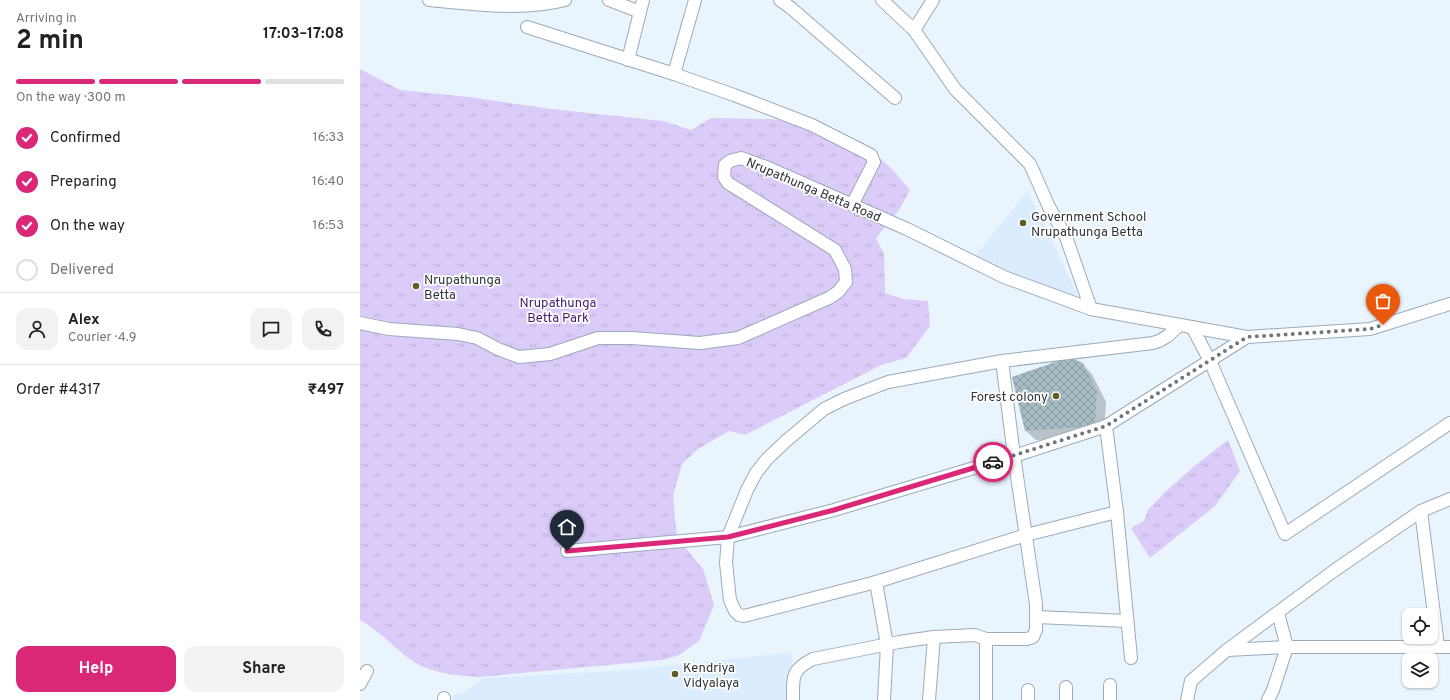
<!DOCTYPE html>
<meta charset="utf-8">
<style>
body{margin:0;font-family:Overpass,sans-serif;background:#f2f2f2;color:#202124;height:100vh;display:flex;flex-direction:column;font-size:15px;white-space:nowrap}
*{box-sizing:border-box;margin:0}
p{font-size:13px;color:#757577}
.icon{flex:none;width:22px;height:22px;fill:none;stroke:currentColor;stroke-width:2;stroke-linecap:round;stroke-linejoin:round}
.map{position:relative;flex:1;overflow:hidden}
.details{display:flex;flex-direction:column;background:#fff;width:360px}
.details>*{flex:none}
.controls{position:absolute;left:1042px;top:608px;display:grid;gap:8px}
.controls a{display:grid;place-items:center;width:36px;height:36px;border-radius:8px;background:#fff;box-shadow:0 1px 3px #0004;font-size:20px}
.pin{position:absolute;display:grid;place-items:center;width:34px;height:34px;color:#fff;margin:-41px -17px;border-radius:50% 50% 50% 0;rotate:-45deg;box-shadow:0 0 4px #0007}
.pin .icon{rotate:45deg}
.courier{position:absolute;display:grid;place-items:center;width:40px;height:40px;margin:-20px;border:3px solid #db2777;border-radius:50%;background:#fff;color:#222;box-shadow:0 1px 5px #0007}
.overview em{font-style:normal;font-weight:700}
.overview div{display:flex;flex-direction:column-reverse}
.overview{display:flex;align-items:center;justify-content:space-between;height:68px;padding:0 16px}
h1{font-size:26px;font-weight:700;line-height:30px}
.bar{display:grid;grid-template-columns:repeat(4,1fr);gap:6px 4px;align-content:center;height:48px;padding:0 16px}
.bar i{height:5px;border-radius:3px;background:#e0e0e0}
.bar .current{background:#db2777}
.bar p{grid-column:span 4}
.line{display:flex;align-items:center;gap:10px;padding:0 16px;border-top:1px solid #e0e0e0}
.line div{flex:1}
.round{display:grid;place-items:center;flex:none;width:42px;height:42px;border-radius:12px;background:#f2f2f2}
ol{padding:0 16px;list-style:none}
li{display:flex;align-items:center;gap:12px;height:44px}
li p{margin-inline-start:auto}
li .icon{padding:4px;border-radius:50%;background:#db2777;color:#fff;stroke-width:4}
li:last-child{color:#757577}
li i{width:22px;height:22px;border:2px solid #e0e0e0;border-radius:50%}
.button{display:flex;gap:8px;margin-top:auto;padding:8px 16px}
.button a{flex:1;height:46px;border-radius:12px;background:#db2777;color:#fff;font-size:16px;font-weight:700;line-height:46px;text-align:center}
.button a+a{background:#f2f2f2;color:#202124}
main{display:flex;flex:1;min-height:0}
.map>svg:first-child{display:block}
.built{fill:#daecfd}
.park{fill:url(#park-tufts)}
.shadow{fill:#0003}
.building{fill:url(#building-cross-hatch)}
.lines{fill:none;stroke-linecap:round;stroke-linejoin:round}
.minor-casing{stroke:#9babb9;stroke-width:14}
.minor{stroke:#fff;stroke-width:12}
.done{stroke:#6f777e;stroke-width:4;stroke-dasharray:0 7.2}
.route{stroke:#db2777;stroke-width:5}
.poi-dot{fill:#605a27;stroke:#fff;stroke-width:1.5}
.labels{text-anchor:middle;stroke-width:3.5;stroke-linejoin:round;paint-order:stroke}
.street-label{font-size:13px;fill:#2d3439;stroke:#fff}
.poi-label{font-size:13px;fill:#2d3439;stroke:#fff;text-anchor:start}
.park-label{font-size:13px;fill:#42196d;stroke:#fff}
</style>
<main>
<section class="details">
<div class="overview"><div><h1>2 min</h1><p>Arriving in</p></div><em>17:03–17:08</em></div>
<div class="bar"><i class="current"></i><i class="current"></i><i class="current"></i><i></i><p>On the way · 300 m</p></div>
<ol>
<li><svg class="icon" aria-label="check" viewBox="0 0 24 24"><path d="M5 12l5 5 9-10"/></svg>Confirmed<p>16:33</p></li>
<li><svg class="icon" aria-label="check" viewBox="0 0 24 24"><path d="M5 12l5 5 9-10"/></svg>Preparing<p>16:40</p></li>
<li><svg class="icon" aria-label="check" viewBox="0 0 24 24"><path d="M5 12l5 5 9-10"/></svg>On the way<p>16:53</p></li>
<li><i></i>Delivered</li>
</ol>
<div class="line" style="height:72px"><a class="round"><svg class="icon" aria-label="person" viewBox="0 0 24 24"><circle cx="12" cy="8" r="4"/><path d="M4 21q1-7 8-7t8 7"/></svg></a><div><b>Alex</b><p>Courier · 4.9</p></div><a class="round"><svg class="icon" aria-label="chat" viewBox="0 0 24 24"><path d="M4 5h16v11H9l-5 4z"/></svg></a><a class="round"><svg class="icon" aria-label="phone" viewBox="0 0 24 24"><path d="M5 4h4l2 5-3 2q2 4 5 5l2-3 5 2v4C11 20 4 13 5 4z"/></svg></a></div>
<div class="line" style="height:52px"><div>Order #4317</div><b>₹497</b></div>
<div class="button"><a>Help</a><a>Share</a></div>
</section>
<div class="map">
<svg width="1090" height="700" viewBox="0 0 1090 700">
<defs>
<pattern id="park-tufts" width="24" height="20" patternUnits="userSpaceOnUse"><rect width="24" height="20" fill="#dbcbf9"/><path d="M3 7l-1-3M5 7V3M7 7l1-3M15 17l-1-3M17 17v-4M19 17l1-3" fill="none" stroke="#bcafd6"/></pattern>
<pattern id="building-cross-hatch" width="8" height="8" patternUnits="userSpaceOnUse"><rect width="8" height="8" fill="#a5bcc3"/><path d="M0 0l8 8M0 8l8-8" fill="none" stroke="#879a9f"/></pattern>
</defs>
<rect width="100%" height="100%" fill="#e9f4fd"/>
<g class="built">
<polygon points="668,191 717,294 704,296 653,274 616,255"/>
<polygon points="433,652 429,700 93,700 93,695 104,693 123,678 272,670"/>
</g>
<g class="park">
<path d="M0,69l40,21 69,7 82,12 112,12 28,9 20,-12 58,1 43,4 50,19 30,27 18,21 -11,20 -23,28 8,16 1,39 18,6 25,2 2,25 -24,32 -25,7 -136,70 -16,-4 -31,18 -16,15 -9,32 4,42 26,31 11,36 -15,36 -20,14 -16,5 -184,17c-23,-2 -48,-3 -68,-17 -17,-12 -32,-30 -51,-40z"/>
<polygon points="868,440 880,471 855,506 790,558 771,528 784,521 788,510 806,491 837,464"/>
</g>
<polygon class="shadow" points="722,364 732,374 746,402 744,432 733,436 676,440 666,431"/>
<polygon class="building" points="710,357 723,363 737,391 735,423 723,427 665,431 652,377"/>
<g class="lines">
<defs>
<g id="minor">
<path d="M69,0c42,4 95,11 136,0"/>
<polyline points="249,0 280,12"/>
<polyline points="420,0 431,8 535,98"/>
<polyline points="522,0 554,30 595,89 670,164 689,207 706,237 731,309"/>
<polyline points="167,27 314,74 374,95 452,125 511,155 514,162 492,205"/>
<polyline points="554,30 573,0"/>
<polyline points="268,60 283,0"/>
<polyline points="314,74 335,0"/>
<polyline points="0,323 29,329 98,334 117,338 138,349 159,357 190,354 238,338 272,338 340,343 378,338 469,298 478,292 486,282 485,269 475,250 368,183 364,177 365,165 370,161 381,158 406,167 547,229 644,277 731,309 887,337 1010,329 1090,304"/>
<polyline points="832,327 850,361 925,534 1090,423"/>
<polyline points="1061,511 1078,646"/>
<path d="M757,512l-91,23 -150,47 -132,34 -5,-1 -4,-4 -5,-11 -4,-37 2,-26 19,-47 9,-17 11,-14 19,-18 38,-32 20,-10 44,-17 114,-21 151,-18c12,-3 18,-10 26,-18"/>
<polyline points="207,551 368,537 474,510 654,456 746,426"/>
<polyline points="516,582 527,645 524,700"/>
<polyline points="677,617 767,621"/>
<polyline points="626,639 626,700"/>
<polyline points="867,650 927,647 1090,647"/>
<polyline points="771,658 757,512 746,426 887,337"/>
<polyline points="0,684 7,671"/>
<polyline points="750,685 750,700"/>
<polyline points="706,687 706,700"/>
<polyline points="84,698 84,700"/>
<path d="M433,700c0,-23 -2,-30 20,-41l86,-17 35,-5 41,-2 11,4h41l6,-2 3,-7v-26l-22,-148 -12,-95"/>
<polyline points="569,700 574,637"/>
<polyline points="668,700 668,690"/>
<polyline points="827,700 831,681 867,650 975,570 1061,511 1090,499"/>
<polyline points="908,700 913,690 927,647 918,613"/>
</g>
</defs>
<use href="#minor" class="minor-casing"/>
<use href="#minor" class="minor"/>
</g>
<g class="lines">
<polyline class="done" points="633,462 746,426 887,337 1010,329 1023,325"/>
<polyline class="route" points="207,551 368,537 474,510 633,462"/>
</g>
<g class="poi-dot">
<circle cx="663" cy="223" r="4"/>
<circle cx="56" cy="286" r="4"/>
<circle cx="696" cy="396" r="4"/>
<circle cx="315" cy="674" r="4"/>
</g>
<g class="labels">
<g class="street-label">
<text transform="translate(454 189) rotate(23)" y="5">Nrupathunga Betta Road</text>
</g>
<g class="poi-label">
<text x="671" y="221">Government School<tspan x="671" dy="15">Nrupathunga Betta</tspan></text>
<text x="64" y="284">Nrupathunga<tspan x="64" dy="15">Betta</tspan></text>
<text x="688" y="401" text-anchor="end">Forest colony</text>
<text x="323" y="672">Kendriya<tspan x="323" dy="15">Vidyalaya</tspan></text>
</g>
<g class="park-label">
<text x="198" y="307">Nrupathunga<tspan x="198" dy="15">Betta Park</tspan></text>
</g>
</g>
</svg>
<div class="controls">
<a><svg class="icon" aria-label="locate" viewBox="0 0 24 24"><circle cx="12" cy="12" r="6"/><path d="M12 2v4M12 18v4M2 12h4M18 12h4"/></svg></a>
<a><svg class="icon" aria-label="layers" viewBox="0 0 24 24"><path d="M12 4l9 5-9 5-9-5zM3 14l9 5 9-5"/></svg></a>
</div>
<div class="pin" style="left:1023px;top:325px;background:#ea580c"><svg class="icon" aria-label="bag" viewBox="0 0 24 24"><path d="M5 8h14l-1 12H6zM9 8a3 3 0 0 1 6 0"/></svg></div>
<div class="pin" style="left:207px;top:551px;background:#1f2937"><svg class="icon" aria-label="home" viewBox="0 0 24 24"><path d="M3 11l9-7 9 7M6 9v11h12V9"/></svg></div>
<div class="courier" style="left:633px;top:462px"><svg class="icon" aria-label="car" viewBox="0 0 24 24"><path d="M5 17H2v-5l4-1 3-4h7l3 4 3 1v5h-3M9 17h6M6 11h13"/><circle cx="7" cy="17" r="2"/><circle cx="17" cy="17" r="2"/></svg></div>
</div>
</main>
